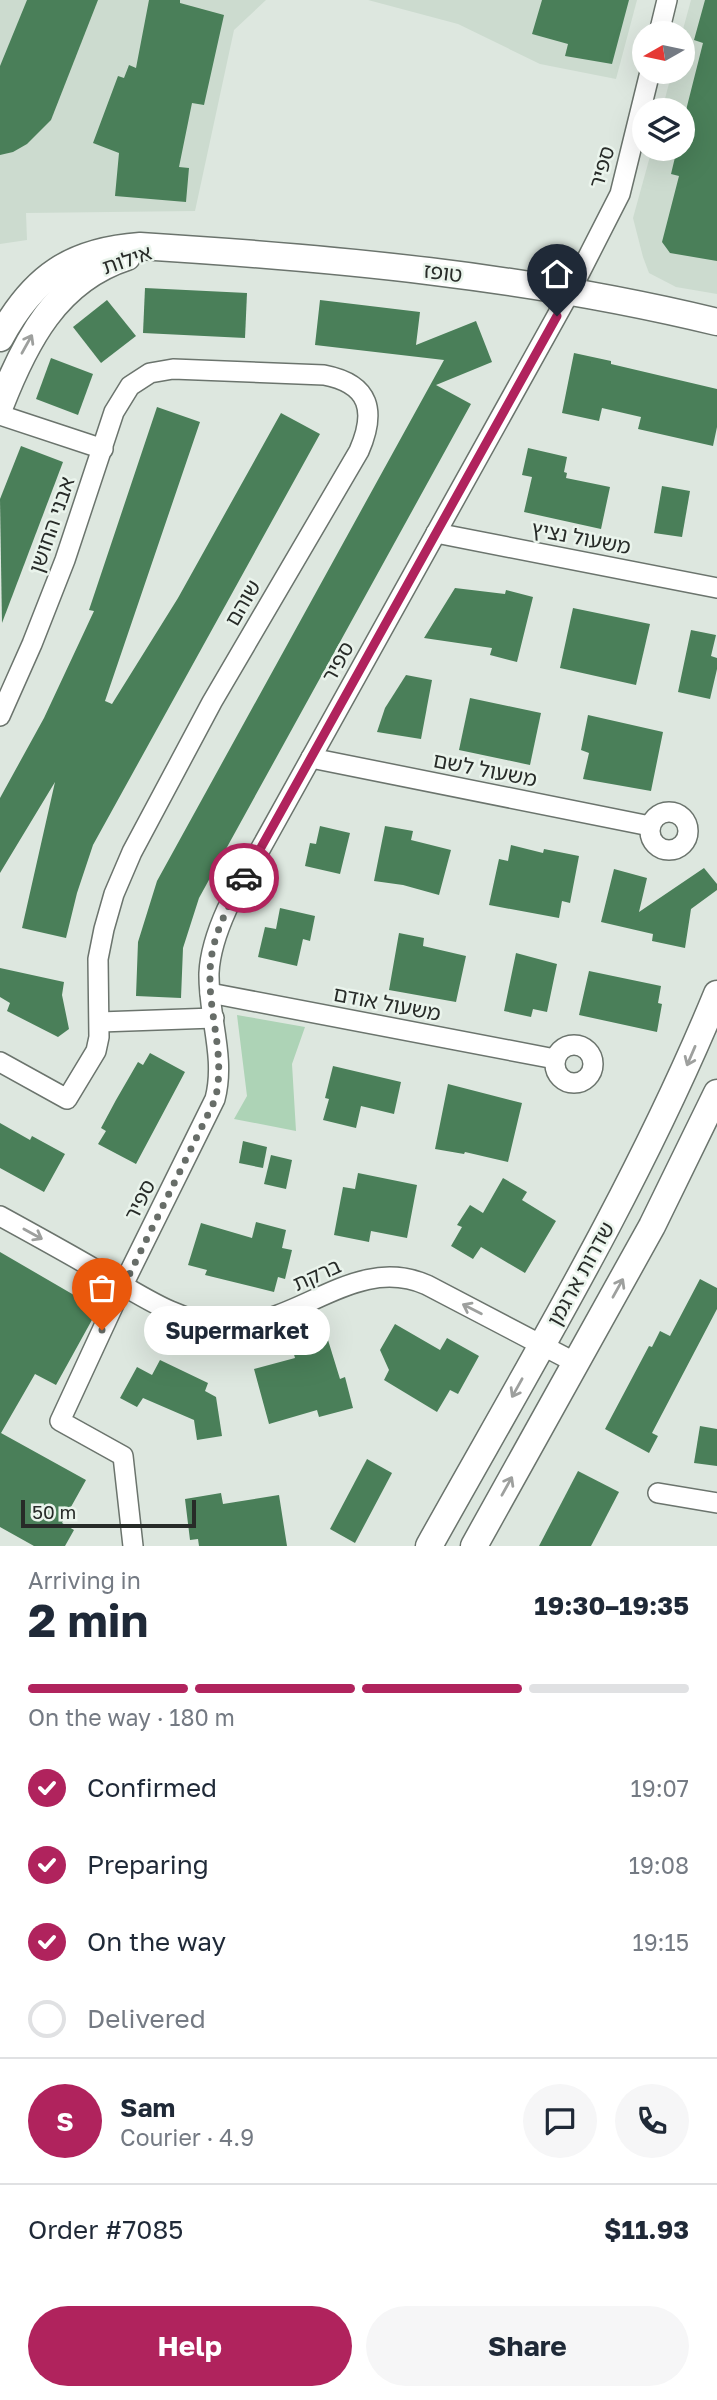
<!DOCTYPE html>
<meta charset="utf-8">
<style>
body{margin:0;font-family:"Golos Text","Noto Sans Hebrew",sans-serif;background:#f6f6f7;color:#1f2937;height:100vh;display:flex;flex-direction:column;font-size:26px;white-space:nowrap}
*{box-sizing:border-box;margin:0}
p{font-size:23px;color:#747a83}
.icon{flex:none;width:38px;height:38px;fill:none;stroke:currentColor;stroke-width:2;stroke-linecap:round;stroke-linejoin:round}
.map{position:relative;height:1546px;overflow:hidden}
.sheet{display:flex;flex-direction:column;background:#fff;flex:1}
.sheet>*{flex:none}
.needle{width:46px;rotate:261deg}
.controls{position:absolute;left:632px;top:21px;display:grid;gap:14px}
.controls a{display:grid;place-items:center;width:63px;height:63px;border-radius:50%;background:#fff;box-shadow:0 7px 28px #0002;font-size:35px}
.scale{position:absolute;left:21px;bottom:18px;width:175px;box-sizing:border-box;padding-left:7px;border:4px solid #272b28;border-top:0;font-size:19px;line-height:24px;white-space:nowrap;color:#272b28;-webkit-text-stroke:5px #eaf4ec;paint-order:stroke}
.pin{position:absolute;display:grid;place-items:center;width:60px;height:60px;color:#fff;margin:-72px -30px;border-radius:50% 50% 50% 0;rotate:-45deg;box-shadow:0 0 7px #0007}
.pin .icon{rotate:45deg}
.courier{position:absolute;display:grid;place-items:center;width:70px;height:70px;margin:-35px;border:5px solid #b0235d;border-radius:50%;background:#fff;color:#222;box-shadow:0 2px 9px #0007}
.bubble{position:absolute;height:49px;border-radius:24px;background:#fff;box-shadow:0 7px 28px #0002;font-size:23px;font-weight:700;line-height:49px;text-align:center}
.summary em{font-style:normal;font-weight:700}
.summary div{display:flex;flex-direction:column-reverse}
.summary{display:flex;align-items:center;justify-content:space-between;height:119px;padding:0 28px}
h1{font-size:46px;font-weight:700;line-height:52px}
.bar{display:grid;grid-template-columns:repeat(4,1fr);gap:10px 7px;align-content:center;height:84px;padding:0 28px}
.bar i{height:9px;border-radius:5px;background:#e0e1e3}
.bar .on{background:#b0235d}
.bar p{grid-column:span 4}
.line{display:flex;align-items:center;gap:18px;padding:0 28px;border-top:2px solid #e0e1e3}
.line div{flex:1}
.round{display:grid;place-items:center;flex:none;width:74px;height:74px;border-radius:37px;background:#f6f6f7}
ol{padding:0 28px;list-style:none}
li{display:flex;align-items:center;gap:21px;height:77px}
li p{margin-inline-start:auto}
li .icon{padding:7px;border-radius:50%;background:#b0235d;color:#fff;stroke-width:4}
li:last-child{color:#747a83}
li i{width:38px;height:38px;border:4px solid #e0e1e3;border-radius:50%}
.action{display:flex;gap:14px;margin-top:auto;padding:14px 28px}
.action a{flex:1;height:80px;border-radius:42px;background:#b0235d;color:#fff;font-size:28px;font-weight:700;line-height:80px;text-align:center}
.action a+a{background:#f6f6f7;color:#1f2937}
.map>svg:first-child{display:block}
.built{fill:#ccdbcf}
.green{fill:#add3b6}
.building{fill:#4a7f59}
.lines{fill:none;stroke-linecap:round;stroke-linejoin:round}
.street-casing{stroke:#6b746d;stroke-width:22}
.secondary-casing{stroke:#6b746d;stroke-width:29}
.street{stroke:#fff;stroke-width:19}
.secondary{stroke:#fff;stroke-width:26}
.oneway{stroke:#9ea09e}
.done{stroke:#676d68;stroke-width:7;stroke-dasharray:0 12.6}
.route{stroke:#b0235d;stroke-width:9}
.labels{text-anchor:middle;stroke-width:5;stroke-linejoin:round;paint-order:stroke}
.street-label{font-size:21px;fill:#272b28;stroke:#eaf4ec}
</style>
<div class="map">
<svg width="717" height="1546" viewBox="0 0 717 1546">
<rect width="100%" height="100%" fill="#dde7df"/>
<g class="built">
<polygon points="0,0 266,0 234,30 195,211 26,213 27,240 0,244"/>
<polygon points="368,0 637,0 616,79 540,64 458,24"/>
<polygon points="691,0 717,0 717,294 676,287 649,273 643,257 633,218 652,149 682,149 682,110 662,110 672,72 682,72 682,33"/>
</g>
<polygon class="green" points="237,1015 305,1027 292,1064 296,1131 234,1119 247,1096"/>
<g class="building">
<polygon points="27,0 98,0 51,120 27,144 13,152 0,155 0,66"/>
<polygon points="149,0 180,0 180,3 224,15 204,105 192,103 179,167 189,168 186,202 115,196 119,153 93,143 118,76 124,78 129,65 136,68"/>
<polygon points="542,0 629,0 612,64 565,56 568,44 532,34"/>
<polygon points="705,0 717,0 717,261 670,253 662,242 679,176 671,174 677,149 682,149 682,126 703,43 694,40"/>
<polygon points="145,288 247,293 245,338 143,333"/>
<polygon points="107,300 136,336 101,363 73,327"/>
<polygon points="320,300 420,312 416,345 476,321 492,362 436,385 471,404 199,898 183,948 181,998 136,996 138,942 157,881 444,360 315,345"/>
<polygon points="574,353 611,361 611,364 717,389 717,427 713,446 638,429 641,417 602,408 599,421 562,413"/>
<polygon points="51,358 93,374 78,415 36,399"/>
<polygon points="157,407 200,422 105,701 112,704 178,598 281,413 320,434 93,845 77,893 66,938 22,928 55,782 0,873 0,798 44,718 94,611 89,610"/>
<polygon points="21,446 63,462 2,623 0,499"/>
<polygon points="528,448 567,457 564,472 567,473 566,478 610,487 601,529 524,512 532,477 522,475"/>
<polygon points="662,486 690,491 682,537 654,533"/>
<polygon points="455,588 505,594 506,590 533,597 517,662 490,655 492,648 424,638"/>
<polygon points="573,608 650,624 636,685 560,668"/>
<polygon points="691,630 716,635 711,656 717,658 717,669 710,699 678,692"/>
<polygon points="406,675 432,680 421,739 377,732 385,708"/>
<polygon points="470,698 541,713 530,765 459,750"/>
<polygon points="588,715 663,732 651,791 583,779 589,753 581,750"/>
<polygon points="320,826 350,833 340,874 305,866 310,843 316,844"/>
<polygon points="385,826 413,831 411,840 451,850 439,895 403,885 374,881"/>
<polygon points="511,845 543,853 544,849 579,856 570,903 562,901 559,918 489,905 499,859 508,861"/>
<polygon points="704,868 717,884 717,890 691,909 685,948 652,941 653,934 601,922 614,869 647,878 639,912"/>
<polygon points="280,908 315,916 310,941 303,939 297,966 258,957 265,927 276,929"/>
<polygon points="399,933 424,938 423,946 466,956 456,1002 389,990"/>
<polygon points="516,953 557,964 547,1012 533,1009 531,1017 504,1011"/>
<polygon points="0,968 64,982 62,995 69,1029 58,1037 7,1011 10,1003 0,997"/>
<polygon points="589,971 661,986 658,1003 662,1004 657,1032 579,1015"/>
<polygon points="150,1053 185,1072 136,1164 98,1144 106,1131 101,1128 116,1100 138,1062 143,1065"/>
<polygon points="333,1066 401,1082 394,1114 361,1106 356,1128 323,1120 329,1099 325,1098"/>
<polygon points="448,1084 522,1103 508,1162 465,1152 464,1154 435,1149"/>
<polygon points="0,1123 30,1140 32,1136 65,1154 44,1192 0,1168"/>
<polygon points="243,1141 267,1147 263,1168 239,1163"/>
<polygon points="271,1155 292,1160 286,1189 264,1184"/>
<polygon points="358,1173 417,1185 407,1238 371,1231 369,1242 334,1235 343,1187 355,1189"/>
<polygon points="503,1178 527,1192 522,1200 556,1221 525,1273 481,1247 473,1259 451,1246 462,1227 457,1225 470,1205 483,1213"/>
<polygon points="256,1222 286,1230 282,1248 292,1250 285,1279 278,1277 274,1292 205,1275 207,1270 188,1265 201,1223 252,1238"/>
<polygon points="0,1252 98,1309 56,1385 35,1374 1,1433 86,1480 62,1523 74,1530 65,1546 34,1546 0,1527"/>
<polygon points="700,1279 717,1288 717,1309 652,1433 658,1436 649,1453 605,1429 649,1346 652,1347 660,1331 670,1336"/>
<polygon points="395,1324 440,1350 447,1338 479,1356 458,1394 450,1390 437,1412 384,1380 389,1370 380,1350"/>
<polygon points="328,1340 340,1379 345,1377 353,1408 319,1417 317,1410 269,1424 254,1369 295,1358 293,1351"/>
<polygon points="160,1360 208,1383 205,1391 216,1397 222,1436 197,1440 194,1420 143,1398 137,1407 120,1398 137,1367 152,1375"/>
<polygon points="700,1426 717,1429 717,1466 694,1463"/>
<polygon points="367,1459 392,1473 355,1543 330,1529"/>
<polygon points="578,1471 619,1492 591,1546 539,1546"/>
<polygon points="221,1493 223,1504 279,1495 287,1546 199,1546 198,1539 190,1540 185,1499"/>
</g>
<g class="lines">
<defs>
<g id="street">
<polyline points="659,33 667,0"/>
<polyline points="0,415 103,449"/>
<polyline points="436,533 717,588"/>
<path d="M0,716l32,-72 33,-84 49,-148 16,-26 20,-13 23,-4 151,6c47,9 52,37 35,76l-147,251 -80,150 -18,42 -10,35 -6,30 1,78 -3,14 -29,48 -67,-37"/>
<polyline points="311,758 650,826"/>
<circle cx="669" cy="831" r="19"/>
<polyline points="210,993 555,1059"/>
<polyline points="100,1022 214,1018"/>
<circle cx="574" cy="1064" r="19"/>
<path d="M0,1216c31,17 62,34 93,52 40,22 84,55 131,57 74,3 130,-72 203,-40l149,78"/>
<polyline points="658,1493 717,1503"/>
<path d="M133,1546l-10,-90 -63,-35 63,-136 92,-186c11,-42 -7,-83 -6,-126 1,-23 9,-44 18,-64l343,-617 50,-98 30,-122"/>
</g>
<g id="secondary">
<path d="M0,338c33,-61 71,-87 140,-92 193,12 388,30 577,76"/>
<path d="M0,406c25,-64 56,-126 127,-149"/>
<path d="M429,1546c101,-181 209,-360 288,-552"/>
<polyline points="474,1546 652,1226 717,1093"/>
</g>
</defs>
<use href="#street" class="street-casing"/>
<use href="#secondary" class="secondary-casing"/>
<use href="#street" class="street"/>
<use href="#secondary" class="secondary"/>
</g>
<defs><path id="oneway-shaft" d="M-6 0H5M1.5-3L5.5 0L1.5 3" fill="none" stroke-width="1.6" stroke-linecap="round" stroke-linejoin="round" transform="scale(1.75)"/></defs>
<g class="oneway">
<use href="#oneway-shaft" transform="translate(27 344) rotate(-61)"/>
<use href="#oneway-shaft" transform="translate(691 1056) rotate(113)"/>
<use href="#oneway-shaft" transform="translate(33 1234) rotate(29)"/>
<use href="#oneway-shaft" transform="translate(618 1288) rotate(-61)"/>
<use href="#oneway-shaft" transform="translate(472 1309) rotate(-153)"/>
<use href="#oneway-shaft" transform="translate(517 1388) rotate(119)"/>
<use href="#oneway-shaft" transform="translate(507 1486) rotate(-61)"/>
</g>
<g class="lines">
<path class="done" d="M102,1330l113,-230c11,-43 -6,-83 -5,-125 0,-36 17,-67 34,-97"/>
<polyline class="route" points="244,878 557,316"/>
</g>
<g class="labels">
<g class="street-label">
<text transform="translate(602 167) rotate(-74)" y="7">ספיר</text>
<text transform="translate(127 260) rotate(-19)" y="7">אילות</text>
<text transform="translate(443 273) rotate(7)" y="7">טופז</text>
<text transform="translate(52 525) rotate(-71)" y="7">אבני החושן</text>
<text transform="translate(581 538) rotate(11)" y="7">משעול נציץ</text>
<text transform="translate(243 603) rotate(-60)" y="7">שוהם</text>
<text transform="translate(338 662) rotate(-61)" y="7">ספיר</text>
<text transform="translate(485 770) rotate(11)" y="7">משעול לשם</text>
<text transform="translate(387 1004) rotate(11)" y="7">משעול אודם</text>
<text transform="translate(140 1200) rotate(-63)" y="7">ספיר</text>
<text transform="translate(581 1274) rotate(-61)" y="7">שדרות ארגמן</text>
<text transform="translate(317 1275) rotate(-24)" y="7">ברקת</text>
</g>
</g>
</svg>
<div class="controls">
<a><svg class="needle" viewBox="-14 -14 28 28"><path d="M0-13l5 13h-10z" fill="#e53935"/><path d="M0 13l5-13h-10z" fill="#747a83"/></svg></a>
<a><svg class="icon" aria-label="layers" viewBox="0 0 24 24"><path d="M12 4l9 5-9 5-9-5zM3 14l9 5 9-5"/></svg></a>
</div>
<div class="scale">50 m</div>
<div class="pin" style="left:102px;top:1330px;background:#ea580c"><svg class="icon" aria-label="bag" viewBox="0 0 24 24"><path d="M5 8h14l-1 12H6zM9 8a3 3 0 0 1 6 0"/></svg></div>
<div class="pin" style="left:557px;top:316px;background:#1f2937"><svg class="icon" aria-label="home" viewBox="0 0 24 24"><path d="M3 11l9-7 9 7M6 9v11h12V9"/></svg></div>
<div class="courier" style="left:244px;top:878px"><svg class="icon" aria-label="car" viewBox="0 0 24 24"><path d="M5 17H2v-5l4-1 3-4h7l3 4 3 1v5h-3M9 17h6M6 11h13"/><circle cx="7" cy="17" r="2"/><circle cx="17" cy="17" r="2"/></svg></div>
<div class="bubble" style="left:144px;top:1306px;width:186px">Supermarket</div>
</div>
<section class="sheet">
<div class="summary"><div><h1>2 min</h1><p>Arriving in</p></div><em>19:30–19:35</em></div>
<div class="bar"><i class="on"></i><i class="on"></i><i class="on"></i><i></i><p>On the way · 180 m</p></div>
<ol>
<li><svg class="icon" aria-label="check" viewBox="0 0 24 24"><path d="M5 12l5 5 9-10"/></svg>Confirmed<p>19:07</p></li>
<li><svg class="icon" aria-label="check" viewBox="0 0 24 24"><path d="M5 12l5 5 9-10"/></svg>Preparing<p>19:08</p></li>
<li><svg class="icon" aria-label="check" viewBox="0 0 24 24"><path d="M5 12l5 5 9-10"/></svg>On the way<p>19:15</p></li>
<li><i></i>Delivered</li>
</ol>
<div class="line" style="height:126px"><b class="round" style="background:#b0235d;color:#fff">S</b><div><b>Sam</b><p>Courier · 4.9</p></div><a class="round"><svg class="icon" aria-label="chat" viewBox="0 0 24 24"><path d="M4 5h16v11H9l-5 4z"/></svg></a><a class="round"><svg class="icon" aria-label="phone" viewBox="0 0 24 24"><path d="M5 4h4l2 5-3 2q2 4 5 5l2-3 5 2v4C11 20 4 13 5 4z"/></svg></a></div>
<div class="line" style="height:91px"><div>Order #7085</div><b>$11.93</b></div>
<div class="action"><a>Help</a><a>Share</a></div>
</section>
